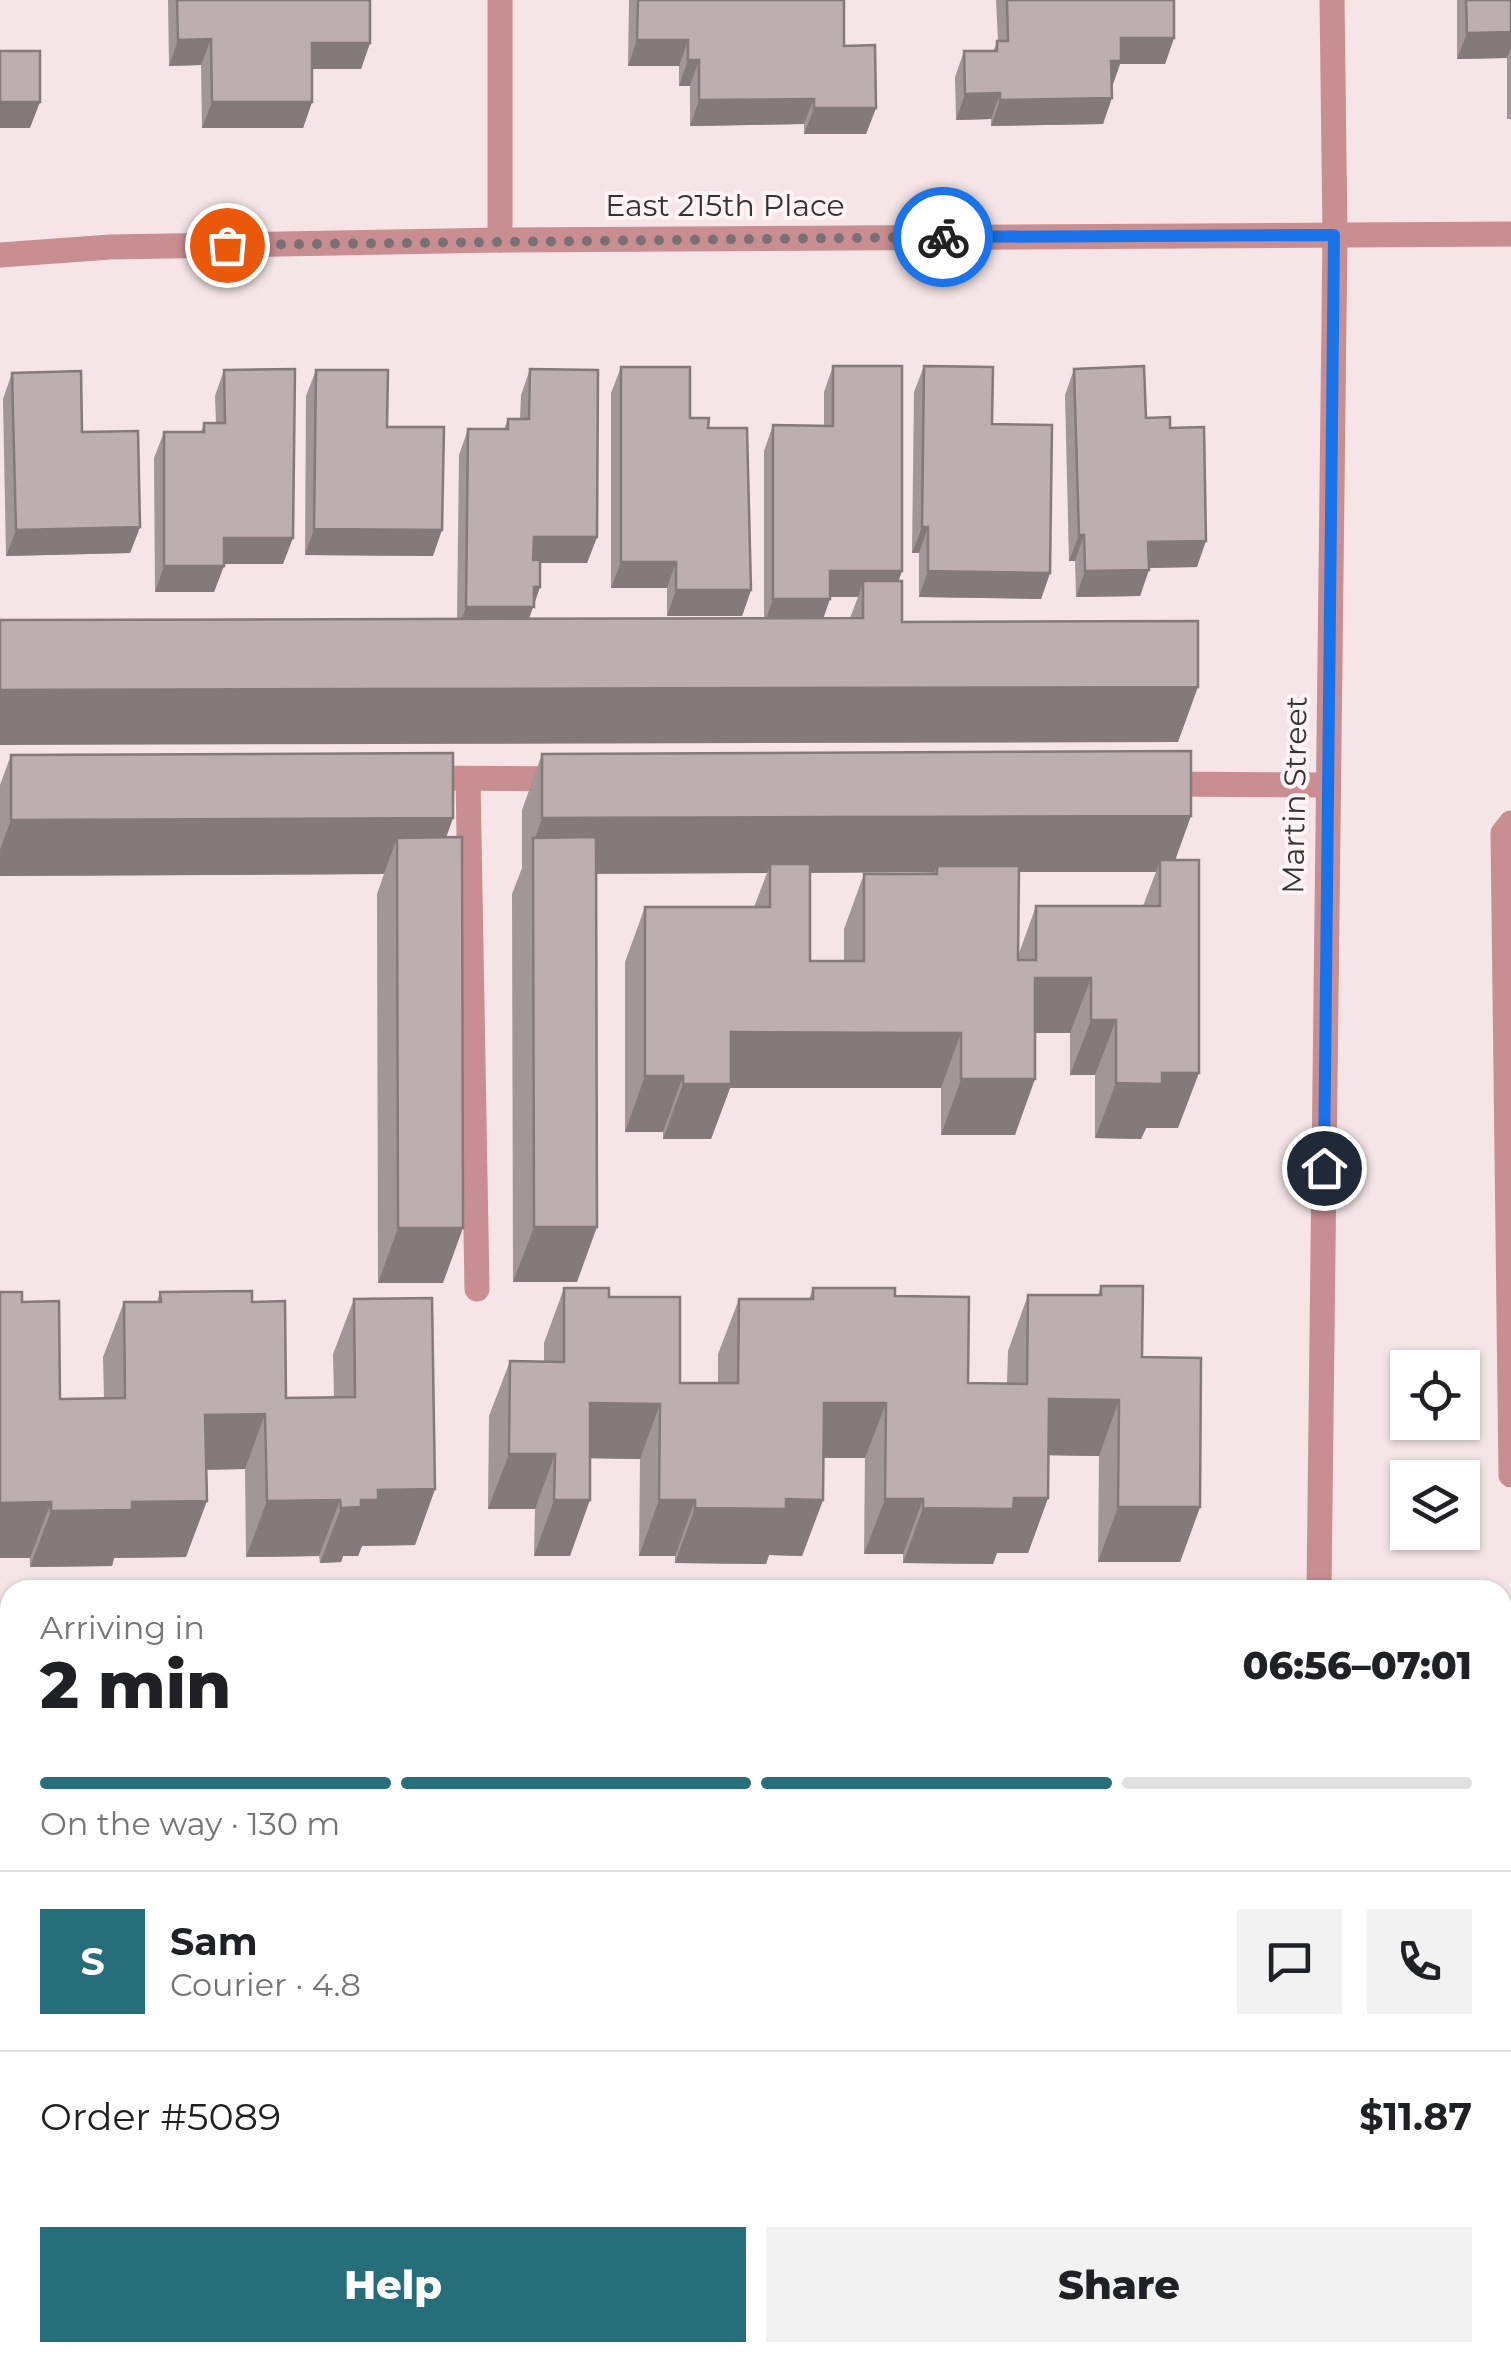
<!DOCTYPE html>
<meta charset="utf-8">
<style>
body{margin:0;font-family:Montserrat,sans-serif;background:#f2f2f2;color:#202124;height:100vh;display:flex;flex-direction:column;font-size:38px;white-space:nowrap}
*{box-sizing:border-box;margin:0}
p{font-size:32px;color:#757577}
.icon{flex:none;width:55px;height:55px;fill:none;stroke:currentColor;stroke-width:2;stroke-linecap:round;stroke-linejoin:round}
.map{position:relative;flex:1;overflow:hidden}
.panel{position:absolute;left:0px;top:1580px;width:1512px;height:782px;display:flex;flex-direction:column;background:#fff;border-radius:30px 30px 0 0;box-shadow:0 2px 8px #0004}
.panel>*{flex:none}
.tools{position:absolute;left:1390px;top:1350px;display:grid;gap:20px}
.tools a{display:grid;place-items:center;width:90px;height:90px;border-radius:0px;background:#fff;box-shadow:0 2px 8px #0004;font-size:50px}
.pin{position:absolute;display:grid;place-items:center;width:85px;height:85px;color:#fff;margin:-42px;border:5px solid #fff;border-radius:50%;box-shadow:0 2px 10px #0007}
.courier{position:absolute;display:grid;place-items:center;width:100px;height:100px;margin:-50px;border:8px solid #1a73e8;border-radius:50%;background:#fff;color:#222;box-shadow:0 2px 12px #0007}
.summary em{font-style:normal;font-weight:800}
.summary div{display:flex;flex-direction:column-reverse}
.summary{display:flex;align-items:center;justify-content:space-between;height:170px;padding:0 40px}
h1{font-size:65px;font-weight:800;line-height:75px}
.bar{display:grid;grid-template-columns:repeat(4,1fr);gap:15px 10px;align-content:center;height:120px;padding:0 40px}
.bar i{height:12px;border-radius:8px;background:#e0e0e0}
.bar .selected{background:#266e7a}
.bar p{grid-column:span 4}
.line{display:flex;align-items:center;gap:25px;padding:0 40px;border-top:2px solid #e0e0e0}
.line div{flex:1}
.round{display:grid;place-items:center;flex:none;width:105px;height:105px;border-radius:0px;background:#f2f2f2}
.action{display:flex;gap:20px;margin-top:auto;padding:20px 40px}
.action a{flex:1;height:115px;border-radius:0px;background:#266e7a;color:#fff;font-size:40px;font-weight:800;line-height:115px;text-align:center}
.action a+a{background:#f2f2f2;color:#202124}
.map>svg:first-child{display:block}
.lines{fill:none;stroke-linecap:round;stroke-linejoin:round}
.service{stroke:#c98e92;stroke-width:25}
.minor{stroke:#c98e92;stroke-width:25}
.tertiary{stroke:#c98e92;stroke-width:25}
.secondary{stroke:#b46068;stroke-width:25}
.wall{fill:#a39696;fill-rule:evenodd}
.shaded-wall{fill:#847a7a}
.building{fill:#bdaeaf;stroke:#847a7a;stroke-width:2.5}
.done{stroke:#7a7071;stroke-width:10;stroke-dasharray:0 18}
.route{stroke:#1a73e8;stroke-width:12}
.labels{text-anchor:middle;stroke-width:8;stroke-linejoin:round;paint-order:stroke}
.street-label{font-size:30px;fill:#373132;stroke:#fef4f5}
</style>
<div class="map">
<svg width="1511" height="2361" viewBox="0 0 1511 2361">
<rect width="100%" height="100%" fill="#f5e5e6"/>
<g class="lines">
<g class="service">
<polyline points="420,778 565,779"/>
<polyline points="468,779 477,1289"/>
<polyline points="1160,784 1328,785"/>
<polyline points="1511,823 1503,833 1511,1475"/>
<polyline points="0,1978 10,1978"/>
</g>
<g class="minor">
<polyline points="500,0 500,240"/>
<polyline points="0,255 110,247 500,240 1511,234"/>
<polyline points="1321,2352 1322,2361"/>
</g>
<polyline class="tertiary" points="1319,1590 1335,235 1332,0"/>
<g class="secondary">
<polyline points="1502,1709 1511,1709"/>
<polyline points="0,1716 10,1716"/>
<polyline points="1502,1833 1511,1833"/>
<polyline points="0,1840 10,1840"/>
</g>
</g>
<g class="wall">
<polygon points="168,0 370,0 370,43 361,69 312,69 312,102 303,128 202,128 201,65 169,66"/>
<polygon points="629,0 844,0 844,46 876,108 866,134 804,134 804,124 690,126 690,86 679,86 679,66 628,66"/>
<polygon points="996,0 1174,0 1174,38 1165,64 1120,64 1112,87 1103,124 991,126 991,119 956,120 955,77 964,51 993,51 998,41"/>
<polygon points="1457,0 1511,0 1511,119 1507,119 1507,58 1457,59"/>
<path d="M833,366l66,215 3,41 276,120 -721,-123 2,-164 9,-26h36l4,-10h12l1,-24 9,-26 67,168 -10,26h-47v24l-11,32 235,-1v-167l9,-26 51,1v-34zM830,597h28l-8,21h-27z"/>
<polygon points="924,366 1050,573 1041,599 919,597 919,553 912,553 914,392"/>
<polygon points="621,367 690,418 708,428 751,590 742,616 667,616 667,588 611,588 611,393"/>
<polygon points="1074,369 1146,418 1170,428 1197,567 1149,568 1140,596 1076,597 1075,561 1069,561 1065,395"/>
<polygon points="224,370 283,564 224,564 214,592 155,592 154,458 164,432 201,432 204,423 216,423 215,396"/>
<polygon points="316,370 387,427 433,556 305,555 306,396"/>
<polygon points="12,373 82,432 140,527 130,553 6,556 3,399"/>
<path d="M542,754l633,106 3,268h-32l-5,11 -46,-1v-63h-25v-42h-35l-20,102h-74v-47h-211l-19,51h-48v-7h-38v-170l20,-55h109l13,-34 -171,1 -19,408h-64l-1,-388 10,-26v-58zM935,872l-71,2 -20,55v32h-34v-88zM1018,872h138l-13,34h-107l-18,50z"/>
<polygon points="11,755 453,818 446,837 443,1283 378,1283 377,894 384,874 0,876 0,785"/>
<polygon points="1101,1286 1142,1357 1200,1507 1180,1562 1098,1562 1099,1456 1048,1455 1048,1498 1028,1553 997,1553 993,1564 903,1563 903,1554 864,1554 865,1458 823,1458 823,1500 802,1556 769,1555 766,1564 675,1563 675,1556 639,1556 640,1459 590,1458 570,1556 534,1556 535,1509 488,1509 489,1416 510,1361 544,1361 544,1343 564,1288 609,1297 680,1383 718,1383 718,1354 739,1299 809,1299 813,1288 895,1296 968,1383 1007,1383 1008,1351 1028,1295 1098,1295"/>
<polygon points="160,1292 252,1302 286,1398 334,1397 333,1354 354,1299 435,1489 415,1545 362,1546 358,1556 343,1556 341,1562 320,1563 319,1556 246,1557 245,1469 206,1470 186,1557 114,1558 112,1566 30,1567 22,1302 60,1399 104,1399 103,1357 124,1302 157,1302"/>
<polygon points="0,1983 10,1983 10,2165 6,2167 0,2153"/>
<polygon points="10,2225 10,2336 0,2332 0,2234"/>
<polygon points="1460,2352 1502,2352 1511,2361 1460,2361"/>
</g>
<g class="shaded-wall">
<polygon points="1511,32 1511,48 1507,58 1457,59 1467,33"/>
<polygon points="1121,38 1174,38 1165,64 1120,64 1112,87 1102,87"/>
<polygon points="211,39 201,65 169,66 178,40"/>
<polygon points="637,40 688,40 679,66 628,66"/>
<polygon points="312,43 370,43 361,69 303,69"/>
<polygon points="688,60 699,60 690,86 679,86"/>
<polygon points="1000,93 991,119 956,120 965,94"/>
<polygon points="1112,98 1103,124 991,126 1000,100"/>
<polygon points="814,99 804,124 690,126 699,100"/>
<polygon points="0,102 40,102 30,128 0,128"/>
<polygon points="212,102 312,102 303,128 202,128"/>
<polygon points="814,108 876,108 866,134 804,134"/>
<polygon points="140,527 130,553 6,556 16,530"/>
<polygon points="922,527 928,527 919,553 912,553"/>
<polygon points="314,529 442,530 433,556 305,555"/>
<polygon points="1079,535 1084,535 1075,561 1069,561"/>
<polygon points="534,537 597,537 587,563 524,563"/>
<polygon points="224,538 293,538 283,564 214,564"/>
<polygon points="1206,541 1197,567 1139,568 1148,542"/>
<polygon points="621,562 676,562 667,588 611,588"/>
<polygon points="164,566 224,566 214,592 155,592"/>
<polygon points="1149,570 1140,596 1076,597 1085,571"/>
<polygon points="830,571 902,571 893,597 863,581 858,597 821,597"/>
<polygon points="928,571 1050,573 1041,599 919,597"/>
<polygon points="534,587 540,587 524,632 457,632 466,607"/>
<polygon points="676,590 751,590 742,616 667,616"/>
<polygon points="773,599 830,599 821,625 764,625"/>
<polygon points="1198,687 1178,742 0,745 0,690"/>
<polygon points="1191,816 1171,872 1160,860 1156,872 937,872 937,866 935,872 770,873 770,864 767,873 533,874 533,844 542,818"/>
<polygon points="453,818 433,874 397,838 384,874 0,876 0,850 11,820"/>
<polygon points="1035,978 1091,978 1070,1033 1015,1033"/>
<polygon points="1091,1020 1116,1020 1095,1075 1070,1075"/>
<polygon points="731,1032 961,1033 941,1088 730,1088 711,1139 663,1139 683,1084"/>
<polygon points="1162,1073 1199,1073 1178,1128 1146,1128 1141,1139 1095,1138 1116,1083"/>
<polygon points="645,1076 683,1076 663,1132 625,1132"/>
<polygon points="961,1079 1035,1079 1015,1135 941,1135"/>
<polygon points="534,1227 597,1227 577,1282 513,1282"/>
<polygon points="398,1228 463,1228 443,1283 378,1283"/>
<polygon points="1049,1399 1119,1400 1099,1456 1029,1455"/>
<polygon points="590,1403 660,1404 640,1459 570,1458"/>
<polygon points="824,1403 886,1403 865,1458 803,1458"/>
<polygon points="265,1414 245,1469 185,1470 205,1415"/>
<polygon points="509,1454 555,1454 535,1509 488,1509"/>
<polygon points="435,1489 415,1545 362,1546 358,1556 343,1556 341,1562 320,1563 341,1508 361,1500 378,1490"/>
<polygon points="1014,1498 1048,1498 1028,1553 997,1553 993,1564 903,1563 923,1508"/>
<polygon points="786,1499 823,1500 802,1556 769,1555 766,1564 675,1563 695,1508"/>
<polygon points="885,1499 923,1499 903,1554 864,1554"/>
<polygon points="340,1500 319,1556 246,1557 267,1501"/>
<polygon points="554,1500 590,1500 570,1556 534,1556"/>
<polygon points="659,1500 695,1500 675,1556 639,1556"/>
<polygon points="207,1501 186,1557 114,1558 112,1566 30,1567 51,1511 132,1502"/>
<polygon points="51,1502 30,1558 0,1558 0,1503"/>
<polygon points="1118,1507 1200,1507 1180,1562 1098,1562"/>
<polygon points="1473,2356 1511,2356 1511,2361 1472,2361"/>
</g>
<g class="building">
<polygon points="177,0 370,0 370,43 312,43 312,102 212,102 211,39 178,40"/>
<polygon points="638,0 844,0 844,46 875,45 876,108 814,108 814,99 699,100 699,60 688,60 688,40 637,40"/>
<polygon points="1007,0 1174,0 1174,38 1121,38 1121,61 1111,61 1112,98 1000,100 1000,93 965,94 964,51 997,51 997,41 1008,41"/>
<polygon points="1466,0 1511,0 1511,32 1467,33"/>
<rect x="0" y="51" width="40" height="51"/>
<polygon points="833,366 902,366 902,571 830,571 830,599 773,599 773,425 833,426"/>
<polygon points="924,366 993,367 992,424 1052,425 1050,573 928,571 928,527 922,527"/>
<polygon points="1144,366 1146,418 1170,417 1170,428 1204,427 1206,541 1148,542 1149,570 1085,571 1084,535 1079,535 1074,369"/>
<polygon points="621,367 690,367 690,418 709,418 708,428 747,428 751,590 676,590 676,562 621,562"/>
<polygon points="295,369 293,538 224,538 224,566 164,566 164,432 204,432 204,423 225,423 224,370"/>
<polygon points="530,369 598,370 597,537 534,537 533,560 540,560 540,587 534,587 534,607 466,607 468,429 508,429 508,419 529,419"/>
<polygon points="316,370 388,370 387,427 444,427 442,530 314,529"/>
<polygon points="81,371 82,432 138,431 140,527 16,530 12,373"/>
<polygon points="863,581 902,581 902,622 1198,621 1198,687 0,690 0,620 863,618"/>
<polygon points="1191,751 1191,816 542,818 542,754"/>
<polygon points="453,753 453,818 11,820 11,755"/>
<polygon points="462,837 463,1228 398,1228 397,838"/>
<polygon points="596,837 597,1227 534,1227 533,838"/>
<polygon points="1160,860 1199,860 1199,1073 1162,1073 1162,1084 1116,1083 1116,1020 1091,1020 1091,978 1035,978 1035,1079 961,1079 961,1033 731,1032 731,1084 683,1084 683,1076 645,1076 645,907 770,907 770,864 810,864 810,961 864,961 864,874 937,874 937,866 1019,866 1018,960 1036,960 1036,906 1160,906"/>
<polygon points="1101,1286 1143,1286 1142,1357 1201,1358 1200,1507 1118,1507 1119,1400 1049,1399 1048,1498 1014,1498 1013,1509 923,1508 923,1499 885,1499 886,1403 824,1403 823,1500 786,1499 786,1509 695,1508 695,1500 659,1500 660,1404 590,1403 590,1500 554,1500 555,1454 509,1454 510,1361 564,1362 564,1288 609,1288 609,1297 680,1297 680,1383 738,1383 739,1299 813,1299 813,1288 895,1288 895,1296 969,1297 968,1383 1027,1384 1028,1295 1101,1295"/>
<polygon points="252,1291 252,1302 285,1301 286,1398 355,1397 354,1299 432,1298 435,1489 378,1490 378,1500 361,1500 361,1507 341,1508 340,1500 267,1501 265,1414 205,1415 207,1501 132,1502 132,1510 51,1511 51,1502 0,1503 0,1292 22,1292 22,1302 59,1301 60,1399 125,1398 124,1302 161,1302 160,1292"/>
<polygon points="0,1983 10,1983 10,2128 0,2107"/>
<polygon points="1502,2154 1511,2154 1511,2356 1473,2356 1473,2352 1502,2352"/>
<polygon points="6,2222 10,2225 10,2306 0,2301 0,2234"/>
</g>
<g class="lines">
<polyline class="done" points="227,245 943,237"/>
<polyline class="route" points="943,237 1334,235 1324,1168"/>
</g>
<g class="labels">
<g class="street-label">
<text x="725" y="216">East 215th Place</text>
<text transform="translate(1295 795) rotate(-89)" y="10">Martin Street</text>
</g>
</g>
</svg>
<div class="tools">
<a><svg class="icon" aria-label="locate" viewBox="0 0 24 24"><circle cx="12" cy="12" r="6"/><path d="M12 2v4M12 18v4M2 12h4M18 12h4"/></svg></a>
<a><svg class="icon" aria-label="layers" viewBox="0 0 24 24"><path d="M12 4l9 5-9 5-9-5zM3 14l9 5 9-5"/></svg></a>
</div>
<div class="pin" style="left:227px;top:245px;background:#ea580c"><svg class="icon" aria-label="bag" viewBox="0 0 24 24"><path d="M5 8h14l-1 12H6zM9 8a3 3 0 0 1 6 0"/></svg></div>
<div class="pin" style="left:1324px;top:1168px;background:#1f2937"><svg class="icon" aria-label="home" viewBox="0 0 24 24"><path d="M3 11l9-7 9 7M6 9v11h12V9"/></svg></div>
<div class="courier" style="left:943px;top:237px"><svg class="icon" aria-label="bike" viewBox="0 0 24 24"><circle cx="6" cy="16" r="4"/><circle cx="18" cy="16" r="4"/><path d="M6 16l4-8h5l3 8M10 8l3 8H6M13 5h3"/></svg></div>
<section class="panel">
<div class="summary"><div><h1>2 min</h1><p>Arriving in</p></div><em>06:56–07:01</em></div>
<div class="bar"><i class="selected"></i><i class="selected"></i><i class="selected"></i><i></i><p>On the way · 130 m</p></div>
<div class="line" style="height:180px"><b class="round" style="background:#266e7a;color:#fff">S</b><div><b>Sam</b><p>Courier · 4.8</p></div><a class="round"><svg class="icon" aria-label="chat" viewBox="0 0 24 24"><path d="M4 5h16v11H9l-5 4z"/></svg></a><a class="round"><svg class="icon" aria-label="phone" viewBox="0 0 24 24"><path d="M5 4h4l2 5-3 2q2 4 5 5l2-3 5 2v4C11 20 4 13 5 4z"/></svg></a></div>
<div class="line" style="height:130px"><div>Order #5089</div><b>$11.87</b></div>
<div class="action"><a>Help</a><a>Share</a></div>
</section>
</div>
